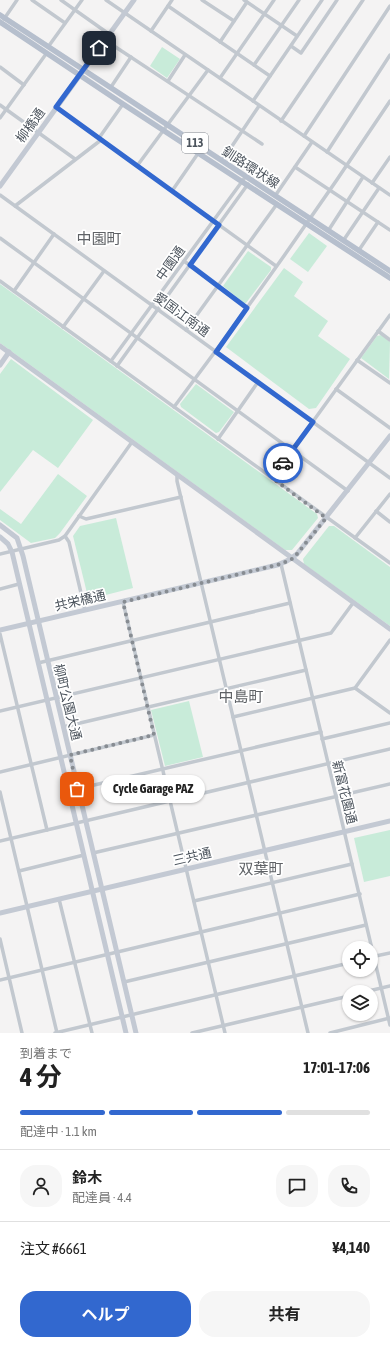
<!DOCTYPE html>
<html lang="ja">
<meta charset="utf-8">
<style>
body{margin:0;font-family:"Asap Condensed","Noto Sans JP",sans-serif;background:#f6f6f6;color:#222;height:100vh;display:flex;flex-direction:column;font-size:15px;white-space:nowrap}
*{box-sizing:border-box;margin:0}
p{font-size:13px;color:#767676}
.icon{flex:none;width:22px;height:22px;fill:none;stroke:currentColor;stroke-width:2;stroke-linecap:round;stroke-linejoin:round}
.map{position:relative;height:1033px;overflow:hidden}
.details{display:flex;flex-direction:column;background:#fff;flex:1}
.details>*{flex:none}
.controls{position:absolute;left:342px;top:941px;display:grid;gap:8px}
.controls a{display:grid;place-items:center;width:36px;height:36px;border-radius:50%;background:#fff;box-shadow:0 1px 3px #0004;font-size:20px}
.pin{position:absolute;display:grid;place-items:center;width:34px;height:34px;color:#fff;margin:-17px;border-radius:8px;box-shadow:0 2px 6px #0006}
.courier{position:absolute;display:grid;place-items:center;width:40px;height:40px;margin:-20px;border:3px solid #3268cf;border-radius:50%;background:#fff;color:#222;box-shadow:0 1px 5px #0007}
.bubble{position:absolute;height:28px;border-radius:14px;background:#fff;box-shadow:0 1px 3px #0004;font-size:13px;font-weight:700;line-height:28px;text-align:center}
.headline em{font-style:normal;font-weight:700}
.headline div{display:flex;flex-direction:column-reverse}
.headline{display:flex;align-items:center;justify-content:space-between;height:68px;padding:0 20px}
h1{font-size:26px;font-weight:700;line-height:30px}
.bar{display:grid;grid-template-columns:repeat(4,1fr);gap:6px 4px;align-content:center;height:48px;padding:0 20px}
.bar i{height:5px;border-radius:3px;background:#e0e0e0}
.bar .selected{background:#3268cf}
.bar p{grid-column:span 4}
.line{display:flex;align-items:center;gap:10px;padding:0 20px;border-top:1px solid #e0e0e0}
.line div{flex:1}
.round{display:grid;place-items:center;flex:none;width:42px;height:42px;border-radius:16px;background:#f6f6f6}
.button{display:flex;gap:8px;margin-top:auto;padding:8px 20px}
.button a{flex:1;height:46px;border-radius:16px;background:#3268cf;color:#fff;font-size:16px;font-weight:700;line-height:46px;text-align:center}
.button a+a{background:#f6f6f6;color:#222}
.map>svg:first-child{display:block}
.green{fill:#c8ebd9}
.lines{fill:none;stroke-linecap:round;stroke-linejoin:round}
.street{stroke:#c2c8cf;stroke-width:3.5}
.secondary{stroke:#c3c9d3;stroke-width:5}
.primary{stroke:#b6bfcd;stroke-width:5.5}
.done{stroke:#878c92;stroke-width:4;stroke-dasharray:0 7.2}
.route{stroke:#3268cf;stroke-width:5}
.labels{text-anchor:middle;stroke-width:3.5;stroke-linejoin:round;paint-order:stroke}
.shield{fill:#fff;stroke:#82878e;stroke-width:1}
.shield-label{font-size:12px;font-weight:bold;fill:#4c545d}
.street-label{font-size:13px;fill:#4c545d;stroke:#fff}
.quarter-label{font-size:15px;fill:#5f6266;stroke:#fff}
</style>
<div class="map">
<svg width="390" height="1033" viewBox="0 0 390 1033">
<rect width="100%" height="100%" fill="#f4f3f3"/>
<g class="green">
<polygon points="162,47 180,59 167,78 150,66"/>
<polygon points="309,233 327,246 308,272 290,259"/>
<polygon points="248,251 271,267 271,270 246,303 244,303 223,286"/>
<polygon points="284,268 303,282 294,296 328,321 318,336 350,359 316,408 309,409 226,347"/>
<polygon points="0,284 317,514 318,518 292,550 285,550 0,343"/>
<polygon points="381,335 390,342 389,379 361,358 377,336"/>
<polygon points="11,359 93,420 58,468 33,450 0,492 0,374"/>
<polygon points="196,384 234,412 219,432 216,433 181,407 180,404"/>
<polygon points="58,474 87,496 60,533 55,538 31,543 0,520 0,509 21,524"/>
<polygon points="116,518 133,588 94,598 87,593 73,536 80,526"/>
<polygon points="329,526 334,526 390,567 390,626 304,564 303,559"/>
<polygon points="189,701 203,757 165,766 151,710"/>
<polygon points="390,830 390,876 364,882 354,838"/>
</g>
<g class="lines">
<g class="street">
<polyline points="32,0 65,23"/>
<polyline points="61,0 109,34"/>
<polyline points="106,0 390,195"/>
<polyline points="202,0 234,21"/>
<polyline points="244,0 297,36"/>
<polyline points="168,6 270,76"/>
<polyline points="4,19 17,0"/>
<polyline points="151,31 172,0"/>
<polyline points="105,40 262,144"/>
<polyline points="220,42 247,2"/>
<polyline points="291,46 301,53 337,0"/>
<polyline points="48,47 82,0"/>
<polyline points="254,65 299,0"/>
<polyline points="0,67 24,85"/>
<polyline points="220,78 274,0"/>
<polyline points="168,81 185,55"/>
<polyline points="111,87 131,57"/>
<polyline points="253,101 322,0"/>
<polyline points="0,105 75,159"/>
<polyline points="56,107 276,266"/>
<polyline points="0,118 46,54"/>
<polyline points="281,121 363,0"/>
<polyline points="304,136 390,6"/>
<polyline points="99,138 123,104"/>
<polyline points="327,152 390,55"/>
<polyline points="222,161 259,106"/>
<polyline points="137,166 208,70"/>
<polyline points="295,167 390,230"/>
<polyline points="372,183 390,157"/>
<polyline points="172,191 199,152"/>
<polyline points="0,195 390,478"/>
<polyline points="275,196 312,142"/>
<polyline points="15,206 101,140"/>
<polyline points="328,231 363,177"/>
<polyline points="0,238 348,491"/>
<polyline points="343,241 379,188"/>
<polyline points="359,250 378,222"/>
<polyline points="184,261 247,308"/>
<polyline points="0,281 390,563"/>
<polyline points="14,291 54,234"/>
<polyline points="63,327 104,271"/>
<polyline points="186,330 277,204"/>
<polyline points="378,331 390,340"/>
<polyline points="357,360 390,383"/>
<polyline points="111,361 246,176"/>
<polyline points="117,366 248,184"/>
<polyline points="336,389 390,428"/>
<path d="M174,407c75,-100 147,-202 216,-306"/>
<polyline points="218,439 258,382"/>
<polyline points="177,475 177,481 308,1033"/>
<polyline points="272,478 390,315"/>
<polyline points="376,511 390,522"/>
<polyline points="79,516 86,519 181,497"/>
<polyline points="65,536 69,542 85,610"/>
<polyline points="355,538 390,494"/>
<polyline points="0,554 59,540 65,536 132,442"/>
<polyline points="281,564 390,1025"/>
<polyline points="0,589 19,584"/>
<polyline points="123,602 225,1033"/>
<polyline points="0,634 47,830"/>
<polyline points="38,663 290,603"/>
<polyline points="355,688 390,713"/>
<polyline points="0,711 331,633 353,603"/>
<polyline points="233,717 355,688 390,640"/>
<polyline points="63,727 306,670"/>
<polyline points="322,739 390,723"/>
<polyline points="0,772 154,735"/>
<polyline points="77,789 321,732"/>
<polyline points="0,792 57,1033"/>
<polyline points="0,841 390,749"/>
<polyline points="93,853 390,784"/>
<polyline points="19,871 84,855"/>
<polyline points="59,899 92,1033"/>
<polyline points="194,901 352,864"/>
<polyline points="0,939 22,1033"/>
<polyline points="371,957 390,953"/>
<polyline points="0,980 360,894"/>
<polyline points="124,982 366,925"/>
<polyline points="364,992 390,986"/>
<polyline points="55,1033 349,963"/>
<polyline points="192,1033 349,996"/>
<polyline points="330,1033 390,1018"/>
</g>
<g class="secondary">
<polyline points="0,186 134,0"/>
<polyline points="0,346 390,629"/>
<polyline points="0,365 9,352"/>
<polyline points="0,525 17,538 23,556 136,1033"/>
<polyline points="0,537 8,544 12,552 126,1033"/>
<path d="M0,630l273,-64c9,-2 17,-6 24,-12l93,-118"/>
<polyline points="0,913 390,821"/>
</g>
<g class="primary">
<polyline points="0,15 390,271"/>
<polyline points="0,22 123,104 390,278"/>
</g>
</g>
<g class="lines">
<polyline class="done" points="77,789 70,755 154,735 123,602 281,564 292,559 297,554 326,518 272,478 283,463"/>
<polyline class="route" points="99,48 56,107 219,225 190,265 247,308 216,352 313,422 283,463"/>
</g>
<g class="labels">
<rect class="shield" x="182" y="133" width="26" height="20" rx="3"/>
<g class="shield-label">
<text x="195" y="147">113</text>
</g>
<g class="street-label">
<text transform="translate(30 125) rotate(-54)" y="5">柳橋通</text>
<text transform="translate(251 167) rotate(33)" y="5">釧路環状線</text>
<text transform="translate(170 263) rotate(-54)" y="5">中園通</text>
<text transform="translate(182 314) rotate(36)" y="5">愛国江南通</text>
<text transform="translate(80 600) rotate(-13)" y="5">共栄橋通</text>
<text transform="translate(68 702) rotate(76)" y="5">柳町公園大通</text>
<text transform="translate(345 792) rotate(76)" y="5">新富花園通</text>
<text transform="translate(192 856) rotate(-13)" y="5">三共通</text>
</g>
<g class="quarter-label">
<text x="99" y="244">中園町</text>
<text x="241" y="702">中島町</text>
<text x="261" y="874">双葉町</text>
</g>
</g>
</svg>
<div class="controls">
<a><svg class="icon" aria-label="locate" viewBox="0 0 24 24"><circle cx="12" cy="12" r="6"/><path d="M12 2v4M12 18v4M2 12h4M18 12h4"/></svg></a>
<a><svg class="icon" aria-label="layers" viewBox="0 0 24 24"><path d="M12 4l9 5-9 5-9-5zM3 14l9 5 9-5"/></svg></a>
</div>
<div class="pin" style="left:77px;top:789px;background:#ea580c"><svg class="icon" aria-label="bag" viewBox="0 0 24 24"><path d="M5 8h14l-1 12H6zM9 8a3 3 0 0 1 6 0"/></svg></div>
<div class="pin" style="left:99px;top:48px;background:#1f2937"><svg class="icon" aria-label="home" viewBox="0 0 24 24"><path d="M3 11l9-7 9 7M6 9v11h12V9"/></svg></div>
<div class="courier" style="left:283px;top:463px"><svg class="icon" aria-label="car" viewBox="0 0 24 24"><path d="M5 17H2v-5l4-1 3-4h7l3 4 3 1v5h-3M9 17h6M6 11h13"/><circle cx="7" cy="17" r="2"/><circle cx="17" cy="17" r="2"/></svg></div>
<div class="bubble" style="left:101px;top:775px;width:104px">Cycle Garage PAZ</div>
</div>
<section class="details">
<div class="headline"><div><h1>4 分</h1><p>到着まで</p></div><em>17:01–17:06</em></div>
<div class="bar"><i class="selected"></i><i class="selected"></i><i class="selected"></i><i></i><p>配達中 · 1.1 km</p></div>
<div class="line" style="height:72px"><a class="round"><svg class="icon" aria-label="person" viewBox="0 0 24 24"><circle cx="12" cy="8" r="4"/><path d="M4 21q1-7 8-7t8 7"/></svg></a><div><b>鈴木</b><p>配達員 · 4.4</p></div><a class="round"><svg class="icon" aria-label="chat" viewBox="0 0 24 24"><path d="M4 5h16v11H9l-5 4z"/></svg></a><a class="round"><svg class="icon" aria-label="phone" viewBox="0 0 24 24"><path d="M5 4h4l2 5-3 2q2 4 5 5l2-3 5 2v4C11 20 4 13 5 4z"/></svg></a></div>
<div class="line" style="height:52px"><div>注文 #6661</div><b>¥4,140</b></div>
<div class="button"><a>ヘルプ</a><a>共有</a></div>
</section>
